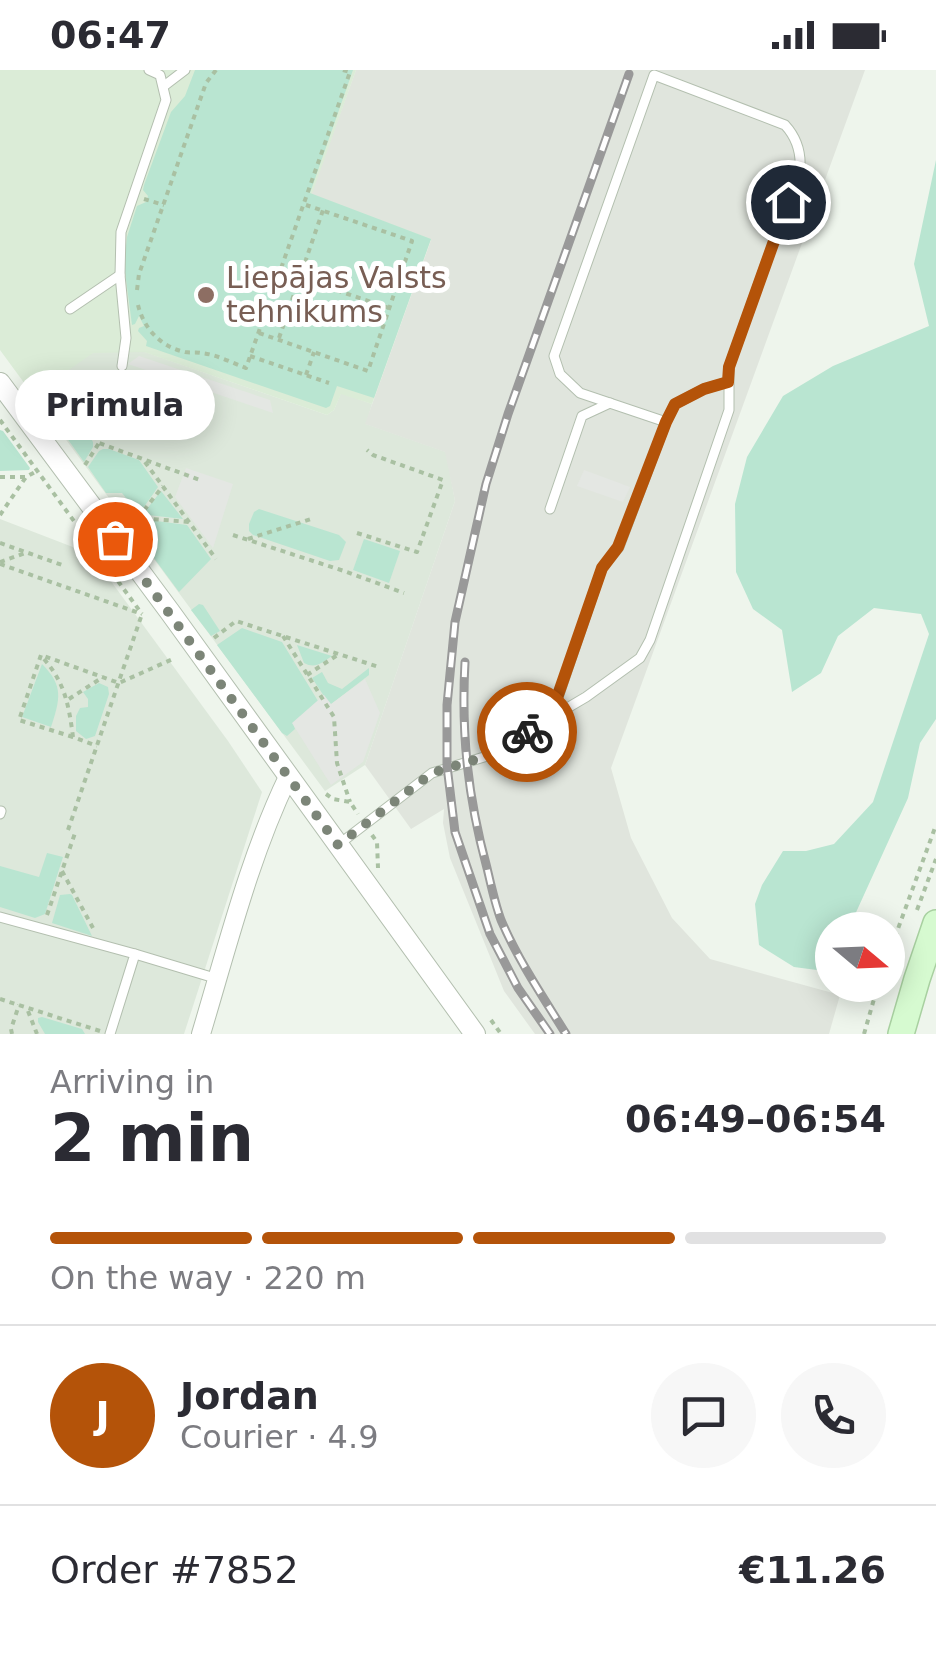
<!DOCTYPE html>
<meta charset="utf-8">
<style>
body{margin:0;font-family:"DejaVu Sans",sans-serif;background:#f7f7f7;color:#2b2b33;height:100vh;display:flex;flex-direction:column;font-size:38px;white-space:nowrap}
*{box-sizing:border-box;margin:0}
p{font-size:32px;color:#7c7c81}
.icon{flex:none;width:55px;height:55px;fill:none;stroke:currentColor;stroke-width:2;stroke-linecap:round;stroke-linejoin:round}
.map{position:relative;height:964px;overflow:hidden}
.drawer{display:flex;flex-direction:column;background:#fff;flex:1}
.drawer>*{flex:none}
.needle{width:65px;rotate:109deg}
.controls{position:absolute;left:815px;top:842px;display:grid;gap:20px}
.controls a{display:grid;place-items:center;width:90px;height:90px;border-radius:50%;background:#fff;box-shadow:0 5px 25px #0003;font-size:50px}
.pin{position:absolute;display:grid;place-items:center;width:85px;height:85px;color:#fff;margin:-42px;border:5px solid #fff;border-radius:50%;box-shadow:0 2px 10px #0007}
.courier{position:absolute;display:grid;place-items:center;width:100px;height:100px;margin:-50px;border:8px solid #b45309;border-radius:50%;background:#fff;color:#222;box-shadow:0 2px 12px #0007}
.bubble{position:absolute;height:70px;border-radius:35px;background:#fff;box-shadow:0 5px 25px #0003;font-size:32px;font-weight:800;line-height:70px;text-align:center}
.headline em{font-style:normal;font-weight:800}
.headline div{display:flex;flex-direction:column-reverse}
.headline{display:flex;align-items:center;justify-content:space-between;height:170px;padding:0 50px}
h1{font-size:65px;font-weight:800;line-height:75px}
.bar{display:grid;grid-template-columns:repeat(4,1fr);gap:15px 10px;align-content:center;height:120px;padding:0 50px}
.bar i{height:12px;border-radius:8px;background:#e1e1e2}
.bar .selected{background:#b45309}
.bar p{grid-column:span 4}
.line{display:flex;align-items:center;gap:25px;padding:0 50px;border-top:2px solid #e1e1e2}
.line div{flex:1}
.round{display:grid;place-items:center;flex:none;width:105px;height:105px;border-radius:52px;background:#f7f7f7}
.status{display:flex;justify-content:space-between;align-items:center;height:70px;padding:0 50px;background:#fff;direction:ltr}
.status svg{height:28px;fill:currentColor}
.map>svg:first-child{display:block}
.residential{fill:#dde8db}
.industrial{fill:#e0e5dd}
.education{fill:#dbecd7}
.green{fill:#b9e5d1}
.parking{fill:#e4e7e3}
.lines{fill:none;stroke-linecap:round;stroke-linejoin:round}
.service-casing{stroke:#b3bfaf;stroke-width:11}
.minor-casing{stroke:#b3bfaf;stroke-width:20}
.tertiary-casing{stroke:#b3bfaf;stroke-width:22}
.secondary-casing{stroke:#a8d0a0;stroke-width:28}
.path{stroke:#a9c0a2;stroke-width:4;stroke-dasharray:5 5;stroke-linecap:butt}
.service{stroke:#fff;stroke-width:9}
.minor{stroke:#fff;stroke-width:18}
.tertiary{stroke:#fff;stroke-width:20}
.secondary{stroke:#d6fad0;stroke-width:25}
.rail-casing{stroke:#999;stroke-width:9}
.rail{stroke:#fff;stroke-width:5;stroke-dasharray:15;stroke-linecap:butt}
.done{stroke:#7c8578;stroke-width:10;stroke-dasharray:0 18}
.route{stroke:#b45309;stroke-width:12}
.education-dot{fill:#8d6e63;stroke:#fff;stroke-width:4}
.labels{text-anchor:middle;stroke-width:10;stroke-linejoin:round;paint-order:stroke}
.education-label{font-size:30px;fill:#785e54;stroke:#fff;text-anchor:start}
</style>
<div class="status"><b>06:47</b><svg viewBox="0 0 49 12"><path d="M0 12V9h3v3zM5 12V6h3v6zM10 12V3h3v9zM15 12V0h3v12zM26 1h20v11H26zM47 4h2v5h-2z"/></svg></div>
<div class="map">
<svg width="936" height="964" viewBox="0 0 936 964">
<rect width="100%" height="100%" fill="#eef5ec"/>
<g class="residential">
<polygon points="93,282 145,282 327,345 334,340 341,323 372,334 366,354 446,382 455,431 365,695 325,721 33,325"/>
<polygon points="0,449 91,484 228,671 262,722 184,964 0,964"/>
</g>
<polygon class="industrial" points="356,0 865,0 611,698 631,768 672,848 710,889 840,925 829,964 535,964 504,921 450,788 443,753 444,739 411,759 365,695 455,431 445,382 365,354 431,170 311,124"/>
<polygon class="education" points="0,0 356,0 312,124 431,169 372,334 341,324 334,340 327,345 144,282 93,283 33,325 0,280"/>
<g class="green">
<polygon points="195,0 353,0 310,123 431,169 374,328 337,316 330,336 326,338 146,276 147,271 138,261 139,258 144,256 139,246 135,254 132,255 124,194 127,167 137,136 146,132 148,126 143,120 144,115 171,42 185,26"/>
<polygon points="936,90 936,649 920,673 908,728 848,860 832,860 832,902 794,897 759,875 755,834 762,815 783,781 806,781 834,774 873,732 929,564 921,544 874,538 838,566 821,603 792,622 782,560 753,539 736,502 735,434 747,387 783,326 833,296 929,256 914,194"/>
<polygon points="73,344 76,345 93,372 93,377 84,392 59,357"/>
<polygon points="0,360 3,361 30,398 29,400 0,401"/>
<polygon points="103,379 109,379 139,390 158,417 139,444 122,423 106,423 88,397 99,381"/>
<polygon points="161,421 183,449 148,445 146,440"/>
<polygon points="259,439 339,465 346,472 339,490 330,491 253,465 249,461 249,454 254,442"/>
<polygon points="141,449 187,455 211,489 179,522 142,472 146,462 140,453"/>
<polygon points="364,469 400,481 389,513 353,500"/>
<polygon points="199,534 203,535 220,561 211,566 191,540"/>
<polygon points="242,558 282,572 318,631 293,653 295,659 287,666 282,663 217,575"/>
<path d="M297,575l35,11c-10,7 -17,13 -28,7z"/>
<path d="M42,594c22,22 18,35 9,63l-29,-10z"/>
<polygon points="369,598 369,605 330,635 312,608 322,602 328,613 342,619"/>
<polygon points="99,613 108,617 109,624 95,666 86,669 76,661 76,646 80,638 88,637 88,629 83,622"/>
<polygon points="47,783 63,787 45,844 35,848 0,837 0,796 39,807"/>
<polygon points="70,824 72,825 92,866 52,853 60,825"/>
<polygon points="42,947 82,959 85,964 45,964 38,952 38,948"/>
</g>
<g class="parking">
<polygon points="139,286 270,330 273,343 128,294"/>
<polygon points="186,398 233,414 213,478 175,427"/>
<polygon points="584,400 630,417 623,432 577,416"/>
<polygon points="365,609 380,643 363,692 331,715 292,653 324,625 331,634"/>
</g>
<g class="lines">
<defs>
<g id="service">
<polyline points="164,16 185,0"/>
<polyline points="70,239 120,205"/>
<polyline points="122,296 126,268 120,205 121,162 166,30 160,5 149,0"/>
<polyline points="666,352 675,334 704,319 728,312"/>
<polyline points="550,439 582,346 610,333"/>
<polyline points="0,744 1,741"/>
<path d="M338,775l94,-72 52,-16 102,-60 54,-39 10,-18 79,-230v-43l71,-199c1,-16 -4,-31 -15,-43l-131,-50 -100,281 6,18 20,19 86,29 -47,125 -17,21 -51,150"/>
<polyline points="0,847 135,884 110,964"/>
<polyline points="135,884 218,909"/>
</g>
<path id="minor" d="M201,964c26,-86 48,-176 87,-257"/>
<polyline id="tertiary" points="0,313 170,542 475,964"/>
<polyline id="secondary" points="901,964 917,909 936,853"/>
</defs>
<use href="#service" class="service-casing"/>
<use href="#minor" class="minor-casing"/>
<use href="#tertiary" class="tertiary-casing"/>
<use href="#secondary" class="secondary-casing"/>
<g class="path">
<polyline points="144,129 164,135"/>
<polyline points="280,201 389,238"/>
<polyline points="137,220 139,204 206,13 216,0"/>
<path d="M138,235c6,24 23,42 47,47 6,1 11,0 16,1 15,1 31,10 45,15l104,-296 -7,-2"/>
<polyline points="259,263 368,301 412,171 306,135"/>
<polyline points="279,268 323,140"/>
<polyline points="250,286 329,313"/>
<polyline points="306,305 314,282"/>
<polyline points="73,331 99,373 200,410"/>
<polyline points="0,350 142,544"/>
<polyline points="145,392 216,489"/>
<polyline points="85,395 99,373"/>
<polyline points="0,407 26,407 35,402"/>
<polyline points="0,445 26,407"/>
<polyline points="138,448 163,416"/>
<polyline points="127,457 138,448 190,452"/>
<polyline points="357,463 417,482 443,410 373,385 367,380"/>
<polyline points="233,465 344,501 404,523"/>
<polyline points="248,469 314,448"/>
<polyline points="0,473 65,496"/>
<polyline points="0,492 28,482"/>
<polyline points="0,494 142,544"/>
<polyline points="283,566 334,647 337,693 350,732"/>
<polyline points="214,568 236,551 379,597"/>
<path d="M44,589c21,24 25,47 29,78l24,9"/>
<polyline points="307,605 339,584"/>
<polyline points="69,629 103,607"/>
<polyline points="73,667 19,650 41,585 119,613 175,588"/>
<polyline points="326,724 333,729 350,732 358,744"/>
<polyline points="68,760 142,544"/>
<polyline points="372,765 377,772 378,798"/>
<polyline points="62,801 93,858"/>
<polyline points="917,840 936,789"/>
<polyline points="47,845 76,760"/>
<polyline points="888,886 936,755"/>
<polyline points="0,929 100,961"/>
<polyline points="28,941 37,964"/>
<polyline points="491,950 501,964"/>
<polyline points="12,964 11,959 19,935"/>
<polyline points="864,964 878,915"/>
</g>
<use href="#service" class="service"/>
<use href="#minor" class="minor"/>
<use href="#tertiary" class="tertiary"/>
<use href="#secondary" class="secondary"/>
<defs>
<g id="rail">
<path d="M465,592c-4,72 3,136 22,206 4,17 8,36 14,52 17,40 42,77 65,114"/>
<polyline points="550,964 518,918 490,864 455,762 447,696 447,635 455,552 486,414 508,344 629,4"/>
</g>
</defs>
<use href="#rail" class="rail-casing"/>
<use href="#rail" class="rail"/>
</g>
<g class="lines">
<polyline class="done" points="115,469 338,775 432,703 484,687 527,662"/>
<polyline class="route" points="527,662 550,648 602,498 618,477 666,352 675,334 704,319 728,312 729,297 788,132"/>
</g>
<circle class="education-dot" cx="206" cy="225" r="10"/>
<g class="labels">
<g class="education-label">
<text x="226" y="218">Liepājas Valsts<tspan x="226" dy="34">tehnikums</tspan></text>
</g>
</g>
</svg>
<div class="controls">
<a><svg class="needle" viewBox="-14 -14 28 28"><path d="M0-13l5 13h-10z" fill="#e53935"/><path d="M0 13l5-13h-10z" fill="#7c7c81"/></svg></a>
</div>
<div class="pin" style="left:115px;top:469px;background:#ea580c"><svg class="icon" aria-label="bag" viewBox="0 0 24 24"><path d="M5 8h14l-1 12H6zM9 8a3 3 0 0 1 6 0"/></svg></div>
<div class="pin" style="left:788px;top:132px;background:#1f2937"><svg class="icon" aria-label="home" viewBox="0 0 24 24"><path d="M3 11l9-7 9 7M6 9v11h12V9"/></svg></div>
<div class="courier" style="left:527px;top:662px"><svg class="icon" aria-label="bike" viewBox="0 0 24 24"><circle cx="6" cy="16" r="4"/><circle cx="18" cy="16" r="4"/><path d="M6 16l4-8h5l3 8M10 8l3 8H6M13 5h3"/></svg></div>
<div class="bubble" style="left:15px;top:300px;width:200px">Primula</div>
</div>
<section class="drawer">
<div class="headline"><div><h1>2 min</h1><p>Arriving in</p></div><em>06:49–06:54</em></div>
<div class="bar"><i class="selected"></i><i class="selected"></i><i class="selected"></i><i></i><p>On the way · 220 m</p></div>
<div class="line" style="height:180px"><b class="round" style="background:#b45309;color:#fff">J</b><div><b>Jordan</b><p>Courier · 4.9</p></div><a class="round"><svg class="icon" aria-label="chat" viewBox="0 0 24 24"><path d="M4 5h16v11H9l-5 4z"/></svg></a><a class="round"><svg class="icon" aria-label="phone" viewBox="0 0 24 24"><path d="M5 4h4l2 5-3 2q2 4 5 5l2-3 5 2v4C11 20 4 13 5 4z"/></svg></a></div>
<div class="line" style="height:130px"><div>Order #7852</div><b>€11.26</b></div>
</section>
